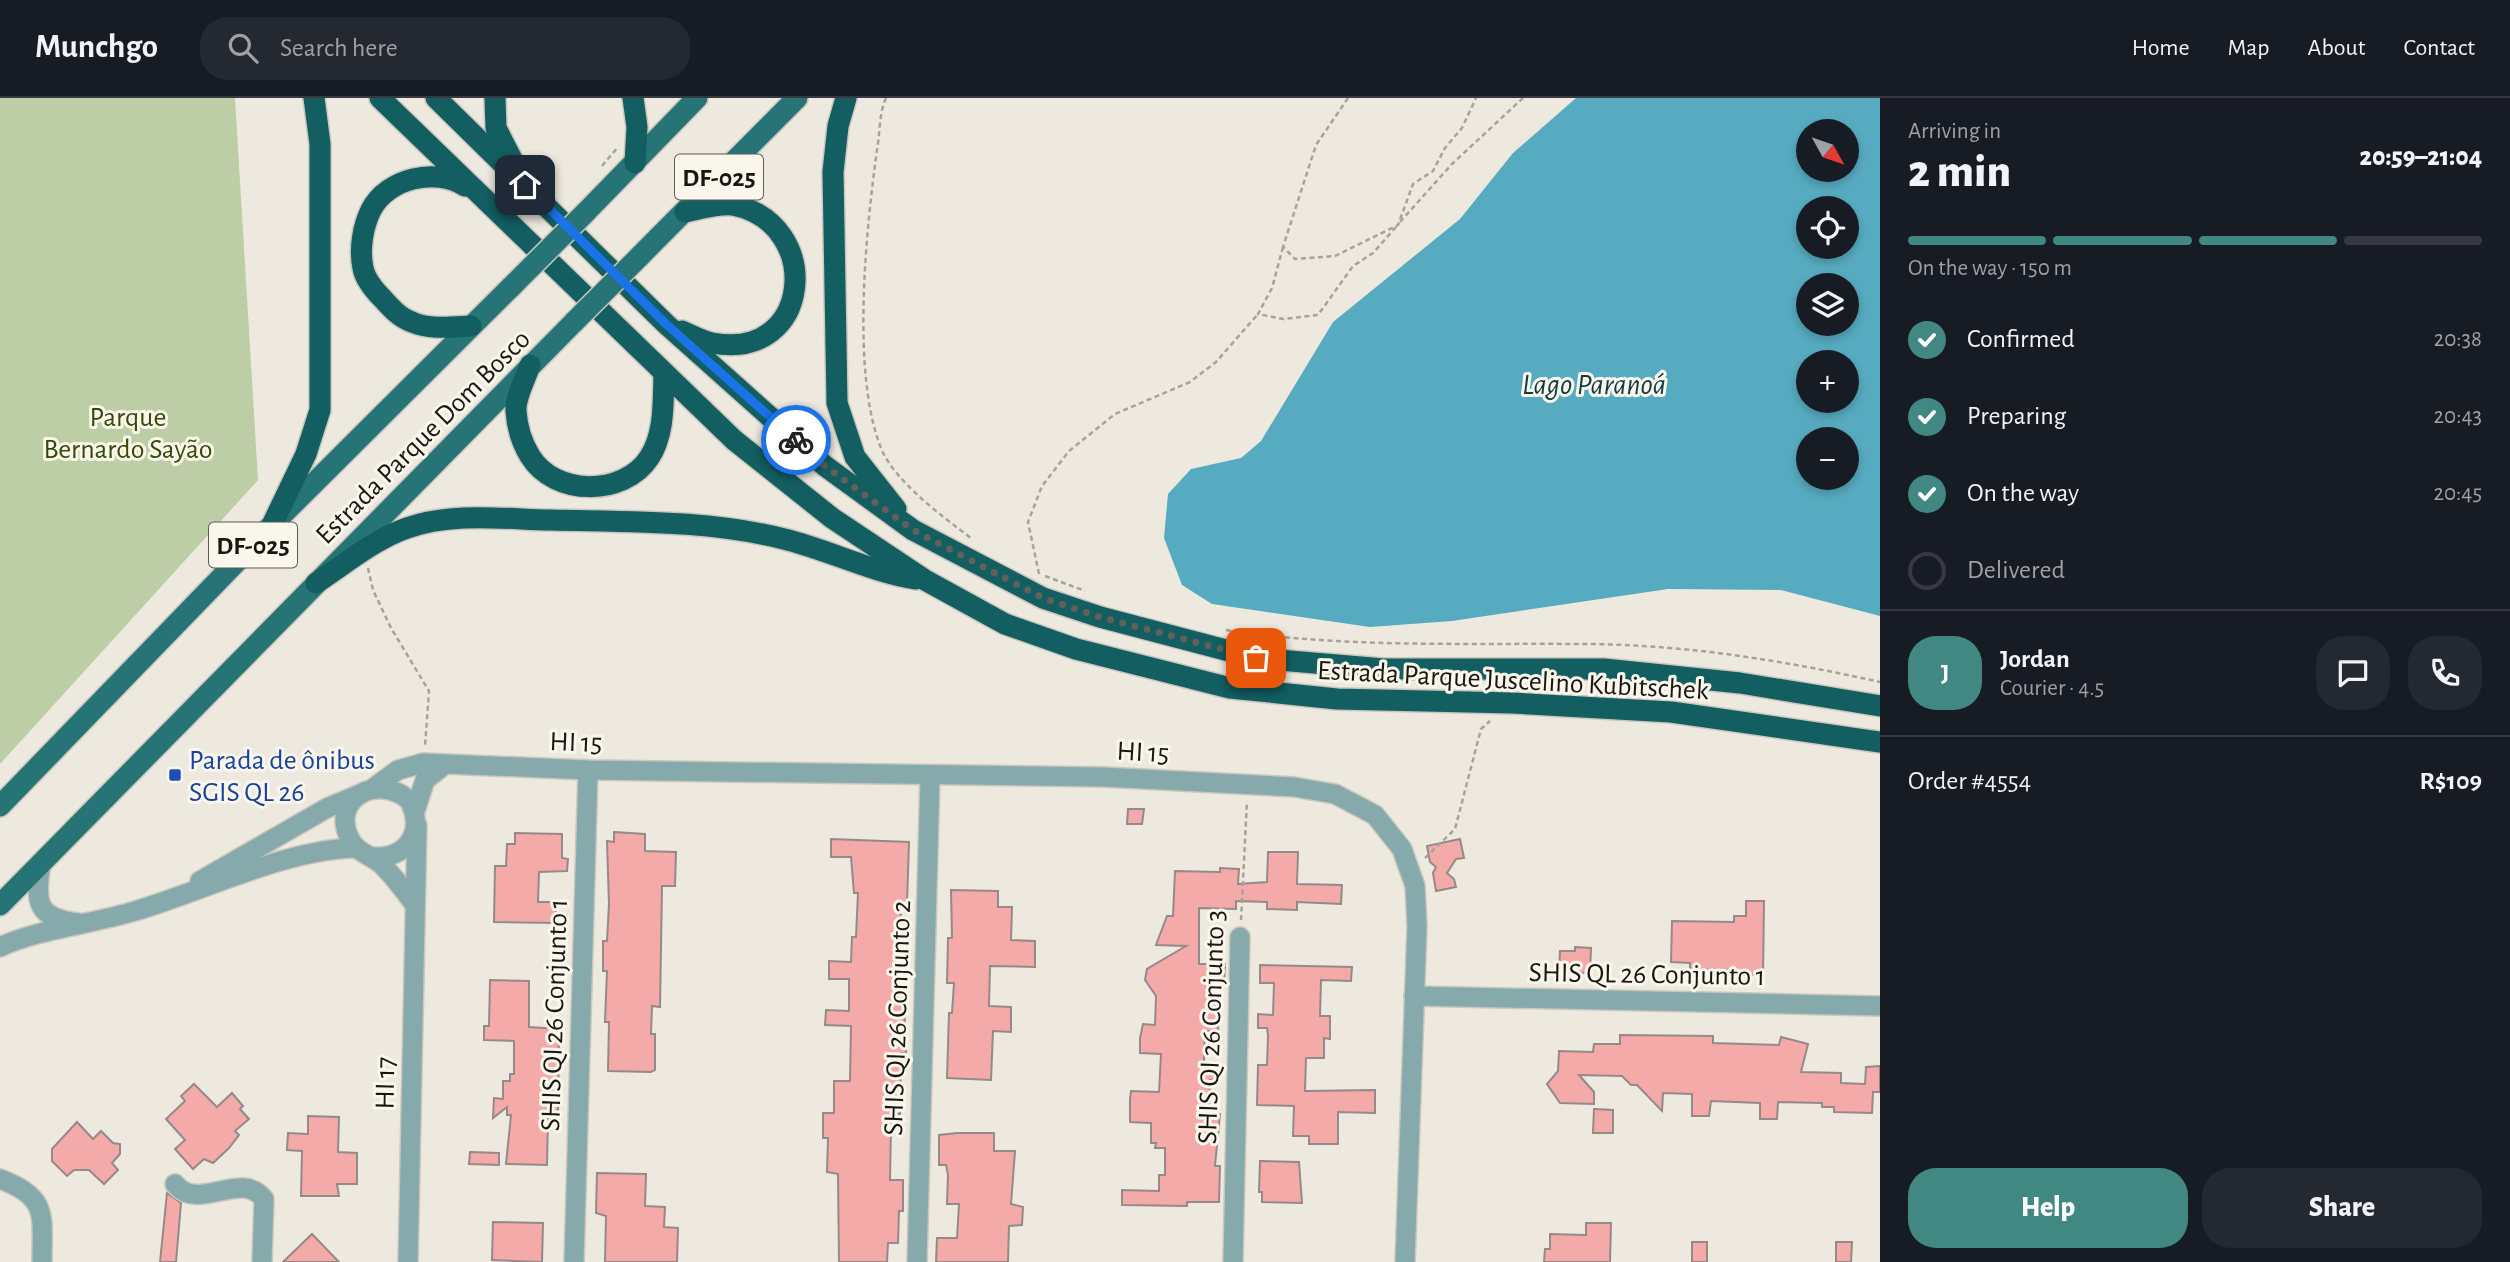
<!DOCTYPE html>
<meta charset="utf-8">
<style>
body{margin:0;font-family:"Alegreya Sans",sans-serif;background:#242831;color:#f1f3f6;height:100vh;display:flex;flex-direction:column;font-size:26px;white-space:nowrap}
*{box-sizing:border-box;margin:0}
p{font-size:23px;color:#9ea1a6}
.icon{flex:none;width:38px;height:38px;fill:none;stroke:currentColor;stroke-width:2;stroke-linecap:round;stroke-linejoin:round}
.map{position:relative;flex:1;overflow:hidden}
.side{display:flex;flex-direction:column;background:#171b24;width:630px}
.side>*{flex:none}
.needle{width:46px;rotate:130deg}
.buttons{position:absolute;left:1796px;top:21px;display:grid;gap:14px}
.buttons a{display:grid;place-items:center;width:63px;height:63px;border-radius:50%;background:#171b24;box-shadow:0 4px 10px #0003;font-size:35px}
.pin{position:absolute;display:grid;place-items:center;width:60px;height:60px;color:#fff;margin:-30px;border-radius:14px;box-shadow:0 4px 10px #0006}
.courier{position:absolute;display:grid;place-items:center;width:70px;height:70px;margin:-35px;border:5px solid #1a73e8;border-radius:50%;background:#fff;color:#222;box-shadow:0 2px 9px #0007}
.headline em{font-style:normal;font-weight:800}
.headline div{display:flex;flex-direction:column-reverse}
.headline{display:flex;align-items:center;justify-content:space-between;height:119px;padding:0 28px}
h1{font-size:46px;font-weight:800;line-height:52px}
.bar{display:grid;grid-template-columns:repeat(4,1fr);gap:10px 7px;align-content:center;height:84px;padding:0 28px}
.bar i{height:9px;border-radius:5px;background:#363941}
.bar .current{background:#418882}
.bar p{grid-column:span 4}
.line{display:flex;align-items:center;gap:18px;padding:0 28px;border-top:2px solid #363941}
.line div{flex:1}
.round{display:grid;place-items:center;flex:none;width:74px;height:74px;border-radius:28px;background:#242831}
ol{padding:0 28px;list-style:none}
li{display:flex;align-items:center;gap:21px;height:77px}
li p{margin-inline-start:auto}
li .icon{padding:7px;border-radius:50%;background:#418882;color:#fff;stroke-width:4}
li:last-child{color:#9ea1a6}
li i{width:38px;height:38px;border:4px solid #363941;border-radius:50%}
.cta{display:flex;gap:14px;margin-top:auto;padding:14px 28px}
.cta a{flex:1;height:80px;border-radius:28px;background:#418882;color:#fff;font-size:28px;font-weight:800;line-height:80px;text-align:center}
.cta a+a{background:#242831;color:#f1f3f6}
header{display:flex;align-items:center;gap:42px;box-sizing:border-box;height:98px;padding:0 35px;background:#171b24;border-bottom:2px solid #363941}
header strong{font-size:33px}
nav{display:flex;gap:38px;margin-inline-start:auto;font-size:24px}
.search{width:490px;height:63px;background:#242831;display:flex;align-items:center;gap:18px;box-sizing:border-box;padding:0 24px;border-radius:28px;color:#9ea1a6;font-size:26px}
main{display:flex;flex:1;min-height:0}
.map>svg:first-child{display:block}
.green{fill:#bdcea7}
.water{fill:#57abc0;fill-rule:evenodd}
.building{fill:#f3aaa8;stroke:#958989;stroke-width:2}
.lines{fill:none;stroke-linecap:round;stroke-linejoin:round}
.minor-casing{stroke:#cbc7be;stroke-width:22}
.major-casing{stroke:#cbc7be;stroke-width:24}
.highway-casing{stroke:#cbc7be;stroke-width:24}
.path{stroke:#a6a39b;stroke-width:2.5;stroke-dasharray:5 3.5;stroke-linecap:butt}
.minor{stroke:#86aaab;stroke-width:19}
.major{stroke:#277477;stroke-width:21}
.highway{stroke:#125e61;stroke-width:21}
.major-bridge-casing{stroke:#cbc7be;stroke-width:24;stroke-linecap:butt}
.major-bridge{stroke:#277477;stroke-width:21}
.done{stroke:#62605a;stroke-width:7;stroke-dasharray:0 12.6}
.route{stroke:#1a73e8;stroke-width:9}
.transit-dot{fill:#1a4fb4;stroke:#faf6ec;stroke-width:2.5}
.labels{text-anchor:middle;stroke-width:6;stroke-linejoin:round;paint-order:stroke}
.shield{fill:#faf6ec;stroke:#5b5953;stroke-width:2}
.shield-label{font-size:26px;font-weight:bold;fill:#171612}
.park-label{font-size:28px;fill:#344a05;stroke:#faf6ec}
.street-label{font-size:28px;fill:#171612;stroke:#faf6ec}
.transit-label{font-size:28px;fill:#164399;stroke:#faf6ec;text-anchor:start}
.water-label{font-size:30px;font-style:italic;fill:#133b44;stroke:#faf6ec}
</style>
<header>
<strong>Munchgo</strong>
<div class="search"><svg class="icon" aria-label="search" viewBox="0 0 24 24"><circle cx="10" cy="10" r="6"/><path d="M15 15l6 6"/></svg>Search here</div>
<nav><a>Home</a><a>Map</a><a>About</a><a>Contact</a></nav>
</header>
<main>
<div class="map">
<svg width="1880" height="1164" viewBox="0 0 1880 1164">
<rect width="100%" height="100%" fill="#ede9df"/>
<polygon class="green" points="0,0 235,0 258,382 0,666"/>
<path class="water" d="M1576,0h304v518l-99,-26 -113,-1 -216,32 -82,6 -158,-23 -30,-19 -18,-47 4,-44 23,-25 50,-11 20,-17 72,-119 127,-103 53,-66zM1808,33h38v39h-38zM1808,110h38v39h-38zM1808,187h38v39h-38zM1808,264h38v39h-38zM1808,341h38v39h-38z"/>
<g class="building">
<polygon points="1128,711 1144,711 1142,726 1127,726"/>
<polygon points="614,734 645,736 645,753 676,754 675,788 662,788 660,909 652,908 651,936 655,936 655,972 651,974 608,973 609,924 605,924 607,873 603,873 603,843 607,843 609,806 607,743 614,744"/>
<polygon points="515,735 562,736 562,760 568,761 567,773 539,774 538,804 556,804 556,825 494,824 495,768 506,768 507,746 515,746"/>
<polygon points="831,741 909,744 907,806 901,806 898,904 904,904 906,955 901,955 900,1016 895,1016 895,1028 891,1028 890,1082 903,1082 903,1113 899,1113 898,1145 888,1145 887,1164 839,1164 838,1076 827,1074 828,1040 823,1040 823,1015 834,1015 834,983 850,983 851,928 825,927 826,912 849,913 849,881 829,881 829,863 851,864 852,839 856,839 858,795 854,795 851,759 831,759"/>
<polygon points="1460,741 1464,760 1456,761 1447,775 1454,781 1456,789 1436,793 1433,775 1436,769 1430,764 1427,748"/>
<polygon points="1268,754 1298,754 1297,786 1342,787 1341,806 1297,804 1297,812 1267,811 1267,804 1236,803 1236,811 1199,810 1199,866 1225,866 1224,886 1221,886 1219,898 1218,933 1205,933 1204,964 1217,965 1217,982 1210,982 1209,1013 1220,1016 1215,1068 1220,1068 1219,1104 1187,1104 1187,1108 1122,1107 1122,1092 1159,1093 1159,1077 1165,1077 1165,1050 1155,1050 1156,1045 1151,1045 1151,1025 1130,1024 1130,1001 1131,993 1159,994 1161,956 1140,955 1140,940 1143,926 1155,927 1156,898 1145,882 1147,871 1186,848 1156,847 1167,818 1173,818 1175,773 1220,774 1220,770 1239,771 1238,786 1267,784"/>
<polygon points="951,792 998,793 998,809 1012,809 1011,842 1035,843 1035,869 990,868 989,908 1011,909 1011,934 993,933 991,982 947,980 949,915 952,915 954,885 947,885 948,840 952,840"/>
<polygon points="1746,803 1764,803 1763,877 1743,877 1732,872 1690,871 1690,865 1671,864 1672,823 1734,824 1734,818 1746,818"/>
<polygon points="1575,849 1591,850 1590,875 1559,874 1560,853 1575,853"/>
<polygon points="1260,867 1352,869 1351,883 1321,882 1320,918 1330,918 1330,941 1324,940 1324,960 1306,960 1305,993 1375,992 1375,1015 1338,1014 1338,1046 1309,1046 1309,1038 1293,1038 1294,1008 1257,1007 1258,967 1267,967 1268,937 1267,930 1258,930 1258,916 1273,917 1274,885 1260,885"/>
<polygon points="490,882 529,883 529,929 559,931 558,1020 548,1020 547,1067 506,1066 511,1017 507,1017 507,1009 493,1020 494,1000 503,1001 503,983 510,983 510,976 514,976 514,943 484,942 484,928 489,928"/>
<polygon points="1620,937 1713,938 1713,945 1779,947 1781,939 1808,946 1801,974 1841,975 1841,985 1865,986 1866,969 1880,968 1880,994 1873,994 1872,1015 1834,1014 1834,1009 1822,1009 1822,1005 1778,1004 1777,1021 1760,1021 1760,1005 1711,1003 1709,1018 1692,1018 1692,996 1663,995 1662,1013 1637,987 1631,987 1622,978 1579,977 1594,994 1594,1006 1560,1005 1547,986 1558,973 1559,953 1593,954 1594,946 1620,946"/>
<polygon points="194,986 217,1009 232,995 243,1008 240,1011 249,1021 235,1033 239,1037 229,1050 213,1065 204,1061 193,1071 175,1051 185,1042 166,1021 185,1003 181,998"/>
<polygon points="1594,1011 1613,1012 1613,1035 1593,1035"/>
<polygon points="308,1018 339,1019 338,1054 357,1055 357,1086 337,1086 339,1098 301,1098 302,1053 287,1052 288,1035 308,1036"/>
<polygon points="77,1024 93,1041 101,1033 113,1045 120,1046 120,1056 112,1065 118,1072 104,1086 89,1072 74,1072 67,1078 52,1063 52,1051"/>
<polygon points="957,1035 994,1035 994,1053 1015,1053 1011,1106 1023,1109 1022,1127 1009,1128 1008,1164 936,1164 937,1140 957,1140 959,1106 947,1106 948,1077 946,1067 939,1067 939,1037"/>
<polygon points="470,1054 499,1055 499,1067 469,1066"/>
<polygon points="1260,1063 1299,1064 1302,1105 1262,1104 1262,1094 1259,1094"/>
<polygon points="597,1075 646,1076 645,1108 665,1109 664,1129 678,1130 677,1164 605,1164 606,1118 596,1115"/>
<polygon points="167,1095 181,1105 176,1164 160,1164"/>
<polygon points="493,1124 543,1125 542,1164 492,1162"/>
<polygon points="1586,1125 1611,1125 1610,1164 1544,1164 1545,1151 1550,1151 1550,1136 1586,1137"/>
<polygon points="312,1136 339,1164 283,1164"/>
<rect x="1692" y="1144" width="15" height="20"/>
<polygon points="1836,1144 1852,1144 1851,1164 1836,1164"/>
</g>
<g class="lines">
<defs>
<g id="minor">
<polyline points="375,689 398,672 423,665 588,672 1103,679 1294,689 1335,696 1375,717 1402,751 1415,788 1417,828 1405,1164"/>
<polyline points="415,713 425,682 444,667"/>
<path d="M372,759c35,2 54,-25 37,-57 -32,-27 -78,-1 -60,37 6,15 20,17 32,27 13,12 24,28 34,41"/>
<path d="M41,765c-6,38 -6,55 37,60"/>
<polyline points="200,783 327,710 358,697"/>
<path d="M0,849c38,-18 93,-23 135,-36 68,-20 151,-62 221,-63"/>
<polyline points="1414,898 1880,908"/>
<path d="M0,1081c49,18 42,37 42,83"/>
<path d="M175,1086c23,29 66,-15 89,15l-2,63"/>
<polyline points="408,1164 417,727"/>
<polyline points="574,1164 588,672"/>
<polyline points="917,1164 930,678"/>
<polyline points="1233,1164 1240,839"/>
</g>
<g id="major">
<polyline points="586,114 697,0"/>
<polyline points="640,158 797,0"/>
<polyline points="0,708 272,427 511,189"/>
<polyline points="0,807 574,224"/>
</g>
<g id="highway">
<polyline points="380,0 734,342 832,420 925,482 1005,526 1076,551 1230,590 1337,601 1512,605 1671,614 1880,644"/>
<polyline points="436,0 666,226 825,368 913,432 1043,500 1100,519 1256,560 1384,571 1604,571 1740,585 1880,608"/>
<polyline points="495,0 496,30 516,69"/>
<polyline points="633,0 637,29 635,65"/>
<polyline points="846,0 838,28 833,74 837,305 855,359 896,411"/>
<path d="M465,88c-28,-19 -78,-8 -94,24 -8,16 -12,39 -8,58 2,11 12,23 20,31 8,9 17,19 29,23 18,8 40,5 59,4"/>
<path d="M682,233c9,4 20,10 30,12 101,19 112,-120 21,-138 -14,-2 -34,4 -48,7"/>
<path d="M530,267c-4,13 -15,32 -14,46 1,15 6,32 14,45 25,41 94,40 119,2 16,-24 14,-56 15,-84"/>
<polyline points="272,427 306,356 320,312 320,46 314,0"/>
<path d="M316,485c29,-19 59,-44 91,-55 45,-16 97,-9 143,-8 77,2 159,0 234,19 45,11 87,33 132,40"/>
</g>
</defs>
<use href="#minor" class="minor-casing"/>
<use href="#major" class="major-casing"/>
<use href="#highway" class="highway-casing"/>
<g class="path">
<path d="M886,0c-7,15 -6,36 -9,52 -11,80 -26,223 4,298 13,33 62,69 90,90"/>
<polyline points="1348,0 1316,47 1283,149 1295,161 1335,158 1398,127 1413,86 1433,73 1445,50 1462,30 1476,0"/>
<polyline points="602,68 618,49"/>
<polyline points="1400,124 1452,66 1523,0"/>
<polyline points="1283,149 1272,190 1258,216 1283,221 1318,217 1353,168 1373,155 1396,129"/>
<polyline points="368,470 373,492 391,530 429,593 425,648"/>
<polyline points="1039,476 1028,424 1042,388 1069,353 1115,316 1190,284 1216,264 1258,216"/>
<polyline points="1045,478 1085,493"/>
<path d="M1226,532c118,18 235,13 355,14 100,0 201,16 299,38"/>
<polyline points="1425,760 1455,731 1481,631 1490,623"/>
<polyline points="1241,822 1247,703"/>
</g>
<use href="#minor" class="minor"/>
<use href="#major" class="major"/>
<use href="#highway" class="highway"/>
<defs>
<g id="major-bridge">
<polyline points="511,189 586,114"/>
<polyline points="574,224 640,158"/>
</g>
</defs>
<use href="#major-bridge" class="major-bridge-casing"/>
<use href="#major-bridge" class="major-bridge"/>
</g>
<g class="lines">
<polyline class="done" points="796,342 825,368 913,432 1043,500 1100,519 1256,560"/>
<polyline class="route" points="525,87 666,226 796,342"/>
</g>
<rect class="transit-dot" x="168" y="670" width="14" height="14" rx="3.5"/>
<g class="labels">
<g class="shield">
<rect x="675" y="56.5" width="88" height="45" rx="5"/>
<rect x="209" y="424.5" width="88" height="45" rx="5"/>
</g>
<g class="shield-label">
<text x="719" y="88">DF-025</text>
<text x="253" y="456">DF-025</text>
</g>
<g class="park-label">
<text x="128" y="328">Parque<tspan x="128" dy="32">Bernardo Sayão</tspan></text>
</g>
<g class="street-label">
<text transform="translate(422 338) rotate(-45)" y="10">Estrada Parque Dom Bosco</text>
<text transform="translate(1513 581) rotate(3)" y="10">Estrada Parque Juscelino Kubitschek</text>
<text transform="translate(576 643) rotate(2)" y="10">HI 15</text>
<text transform="translate(1143 653) rotate(3)" y="10">HI 15</text>
<text transform="translate(1647 875) rotate(1)" y="10">SHIS QL 26 Conjunto 1</text>
<text transform="translate(553 917) rotate(-88)" y="10">SHIS QI 26 Conjunto 1</text>
<text transform="translate(896 920) rotate(-88)" y="10">SHIS QI 26 Conjunto 2</text>
<text transform="translate(1210 929) rotate(-88)" y="10">SHIS QI 26 Conjunto 3</text>
<text transform="translate(384 985) rotate(-89)" y="10">HI 17</text>
</g>
<g class="transit-label">
<text x="189" y="671">Parada de ônibus<tspan x="189" dy="32">SGIS QL 26</tspan></text>
</g>
<g class="water-label">
<text x="1594" y="296">Lago Paranoá</text>
</g>
</g>
</svg>
<div class="buttons">
<a><svg class="needle" viewBox="-14 -14 28 28"><path d="M0-13l5 13h-10z" fill="#e53935"/><path d="M0 13l5-13h-10z" fill="#9ea1a6"/></svg></a>
<a><svg class="icon" aria-label="locate" viewBox="0 0 24 24"><circle cx="12" cy="12" r="6"/><path d="M12 2v4M12 18v4M2 12h4M18 12h4"/></svg></a>
<a><svg class="icon" aria-label="layers" viewBox="0 0 24 24"><path d="M12 4l9 5-9 5-9-5zM3 14l9 5 9-5"/></svg></a>
<a>+</a>
<a>−</a>
</div>
<div class="pin" style="left:1256px;top:560px;background:#ea580c"><svg class="icon" aria-label="bag" viewBox="0 0 24 24"><path d="M5 8h14l-1 12H6zM9 8a3 3 0 0 1 6 0"/></svg></div>
<div class="pin" style="left:525px;top:87px;background:#1f2937"><svg class="icon" aria-label="home" viewBox="0 0 24 24"><path d="M3 11l9-7 9 7M6 9v11h12V9"/></svg></div>
<div class="courier" style="left:796px;top:342px"><svg class="icon" aria-label="bike" viewBox="0 0 24 24"><circle cx="6" cy="16" r="4"/><circle cx="18" cy="16" r="4"/><path d="M6 16l4-8h5l3 8M10 8l3 8H6M13 5h3"/></svg></div>
</div>
<section class="side">
<div class="headline"><div><h1>2 min</h1><p>Arriving in</p></div><em>20:59–21:04</em></div>
<div class="bar"><i class="current"></i><i class="current"></i><i class="current"></i><i></i><p>On the way · 150 m</p></div>
<ol>
<li><svg class="icon" aria-label="check" viewBox="0 0 24 24"><path d="M5 12l5 5 9-10"/></svg>Confirmed<p>20:38</p></li>
<li><svg class="icon" aria-label="check" viewBox="0 0 24 24"><path d="M5 12l5 5 9-10"/></svg>Preparing<p>20:43</p></li>
<li><svg class="icon" aria-label="check" viewBox="0 0 24 24"><path d="M5 12l5 5 9-10"/></svg>On the way<p>20:45</p></li>
<li><i></i>Delivered</li>
</ol>
<div class="line" style="height:126px"><b class="round" style="background:#418882;color:#fff">J</b><div><b>Jordan</b><p>Courier · 4.5</p></div><a class="round"><svg class="icon" aria-label="chat" viewBox="0 0 24 24"><path d="M4 5h16v11H9l-5 4z"/></svg></a><a class="round"><svg class="icon" aria-label="phone" viewBox="0 0 24 24"><path d="M5 4h4l2 5-3 2q2 4 5 5l2-3 5 2v4C11 20 4 13 5 4z"/></svg></a></div>
<div class="line" style="height:91px"><div>Order #4554</div><b>R$109</b></div>
<div class="cta"><a>Help</a><a>Share</a></div>
</section>
</main>
